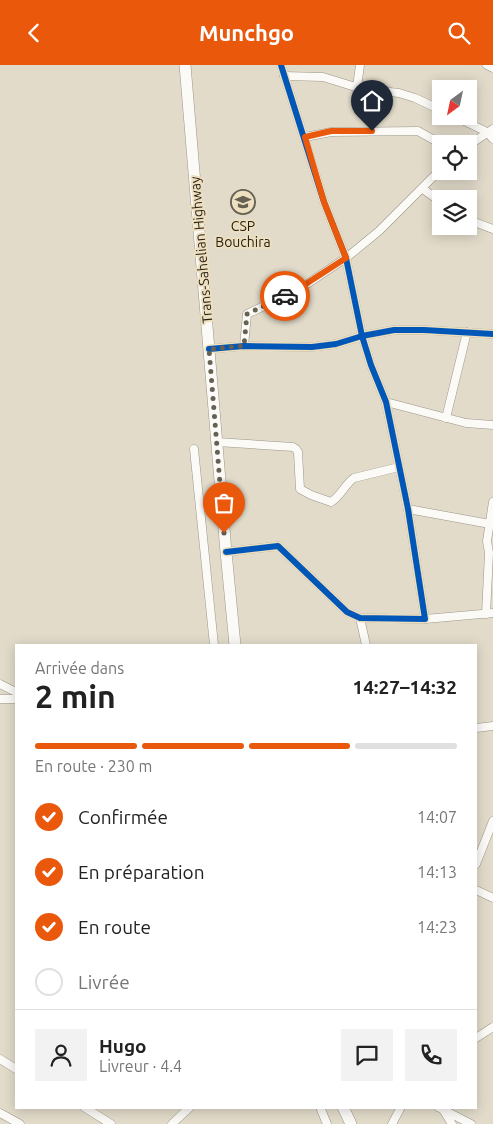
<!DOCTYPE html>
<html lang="fr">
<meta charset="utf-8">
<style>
body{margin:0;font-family:Ubuntu,sans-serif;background:#f2f2f2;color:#222;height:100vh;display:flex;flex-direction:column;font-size:19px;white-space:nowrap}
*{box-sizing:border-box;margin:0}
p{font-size:16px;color:#767676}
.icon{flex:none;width:28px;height:28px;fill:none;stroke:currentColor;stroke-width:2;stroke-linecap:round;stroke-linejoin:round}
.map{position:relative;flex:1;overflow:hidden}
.side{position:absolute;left:15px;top:579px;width:462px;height:465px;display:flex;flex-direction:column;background:#fff;border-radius:0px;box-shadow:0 2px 12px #0003}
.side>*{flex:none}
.needle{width:32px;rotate:213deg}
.tools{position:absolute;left:432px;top:15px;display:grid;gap:10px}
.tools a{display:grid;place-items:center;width:45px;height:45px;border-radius:0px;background:#fff;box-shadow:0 2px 12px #0003;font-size:25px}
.pin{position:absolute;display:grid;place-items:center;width:42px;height:42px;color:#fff;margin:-51px -21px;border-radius:50% 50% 50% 0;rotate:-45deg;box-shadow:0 0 5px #0007}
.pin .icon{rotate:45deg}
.courier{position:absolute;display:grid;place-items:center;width:50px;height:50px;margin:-25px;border:4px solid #ea580c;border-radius:50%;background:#fff;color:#222;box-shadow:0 1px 6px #0007}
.headline em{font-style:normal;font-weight:700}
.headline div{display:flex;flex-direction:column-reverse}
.headline{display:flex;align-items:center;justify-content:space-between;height:85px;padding:0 20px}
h1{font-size:32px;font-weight:700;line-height:38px}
.bar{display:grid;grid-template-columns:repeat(4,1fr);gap:8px 5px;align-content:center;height:60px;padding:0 20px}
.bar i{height:6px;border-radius:4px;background:#e0e0e0}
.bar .on{background:#ea580c}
.bar p{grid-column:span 4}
.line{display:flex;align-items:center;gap:12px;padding:0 20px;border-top:1px solid #e0e0e0}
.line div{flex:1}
.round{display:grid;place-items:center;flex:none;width:52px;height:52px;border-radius:0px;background:#f2f2f2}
ol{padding:0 20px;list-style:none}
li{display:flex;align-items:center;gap:15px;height:55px}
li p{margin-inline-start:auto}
li .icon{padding:5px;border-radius:50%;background:#ea580c;color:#fff;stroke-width:4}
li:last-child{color:#767676}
li i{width:28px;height:28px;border:2px solid #e0e0e0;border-radius:50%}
header{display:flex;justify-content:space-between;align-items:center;height:65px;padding:0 20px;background:#ea580c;color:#fff;font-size:22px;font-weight:700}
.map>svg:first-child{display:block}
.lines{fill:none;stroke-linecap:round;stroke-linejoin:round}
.minor-casing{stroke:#9c9689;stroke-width:9}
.highway-casing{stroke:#9c9689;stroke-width:12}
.minor{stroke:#fbfaf7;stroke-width:8}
.highway{stroke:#fbfaf7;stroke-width:11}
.cycleway-casing{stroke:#eddfbf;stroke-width:9}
.cycleway{stroke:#0057b8;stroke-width:6}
.done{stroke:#666153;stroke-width:5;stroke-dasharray:0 9}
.route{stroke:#ea580c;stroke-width:6}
.labels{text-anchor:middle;stroke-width:4;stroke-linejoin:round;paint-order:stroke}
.poi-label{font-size:14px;fill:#241f13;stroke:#eddfbf}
.street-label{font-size:14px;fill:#241f13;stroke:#eddfbf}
</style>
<header><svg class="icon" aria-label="back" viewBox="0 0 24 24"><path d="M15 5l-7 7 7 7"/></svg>Munchgo<svg class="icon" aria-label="search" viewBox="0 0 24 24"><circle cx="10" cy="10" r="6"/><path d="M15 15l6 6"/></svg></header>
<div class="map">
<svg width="493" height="1059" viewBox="0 0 493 1059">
<rect width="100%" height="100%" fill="#e2dbca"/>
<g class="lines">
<defs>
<g id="minor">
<polyline points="487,0 493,3"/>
<polyline points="284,11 323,12 362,24 399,28 415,33 441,45"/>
<polyline points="357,22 360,0"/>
<polyline points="454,51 487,67 493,74"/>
<polyline points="305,72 331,67 418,66 441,79"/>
<polyline points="469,80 493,64"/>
<polyline points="423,124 441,137"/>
<polyline points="469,155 493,164"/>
<polyline points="244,281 247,249 298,225 346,193 379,166 441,104"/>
<polyline points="209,284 244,281 312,282 336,279 362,271 394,265 424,265 493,269"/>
<polyline points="386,337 466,358 493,360"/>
<polyline points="446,353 467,267"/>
<path d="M217,377l76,5 3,2 2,3 2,37 11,6 20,7c10,-6 14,-18 23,-24l45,-11"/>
<polyline points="194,384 214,580"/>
<polyline points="408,444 490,459"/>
<polyline points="226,487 278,481 347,547 360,553 425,554 408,444 386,337 371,300 362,271 346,193 324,137 281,0"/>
<polyline points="486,549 489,488 487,476 493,437"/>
<polyline points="360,553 366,580"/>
<polyline points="425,554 493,548"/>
<polyline points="0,619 16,627"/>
<polyline points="0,634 16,634"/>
<polyline points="476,663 493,661"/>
<polyline points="476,799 493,756"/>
<polyline points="476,825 493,833"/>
<polyline points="476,973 493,962"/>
<polyline points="0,994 16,1004"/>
<polyline points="84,1042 111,1059"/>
<polyline points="320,1042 327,1059"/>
<polyline points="438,1042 471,1059"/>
<polyline points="444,1046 452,1059"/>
<polyline points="0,1048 20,1059"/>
<polyline points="172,1059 190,1042"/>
<polyline points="392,1059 401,1042"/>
</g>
<g id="highway">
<polyline points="185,0 226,487 235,580"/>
<polyline points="343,1042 351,1059"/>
</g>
</defs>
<use href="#minor" class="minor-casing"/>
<use href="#highway" class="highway-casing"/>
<use href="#minor" class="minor"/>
<use href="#highway" class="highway"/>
<defs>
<g id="cycleway">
<polyline points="209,284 244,281 312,282 336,279 362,271 394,265 424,265 493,269"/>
<polyline points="226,487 278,481 347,547 360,553 425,554 408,444 386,337 371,300 362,271 346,193 324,137 281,0"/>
</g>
</defs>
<use href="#cycleway" class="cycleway-casing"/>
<use href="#cycleway" class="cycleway"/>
</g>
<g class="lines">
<polyline class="done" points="224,468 209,284 244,281 247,249 285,231"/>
<polyline class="route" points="285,231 298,224 346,193 324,137 305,72 331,66 372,66"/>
</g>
<defs>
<symbol id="school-ring" viewBox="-11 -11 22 22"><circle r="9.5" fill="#eddfbf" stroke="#666153" stroke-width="1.5"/><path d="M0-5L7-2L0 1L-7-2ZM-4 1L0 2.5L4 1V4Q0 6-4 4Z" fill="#666153"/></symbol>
</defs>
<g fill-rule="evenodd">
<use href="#school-ring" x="229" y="123" width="28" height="28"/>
</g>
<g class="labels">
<g class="poi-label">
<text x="243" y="166">CSP<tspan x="243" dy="16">Bouchira</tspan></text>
</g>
<g class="street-label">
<text transform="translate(201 185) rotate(-95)" y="5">Trans-Sahelian Highway</text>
</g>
</g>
</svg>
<div class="tools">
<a><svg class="needle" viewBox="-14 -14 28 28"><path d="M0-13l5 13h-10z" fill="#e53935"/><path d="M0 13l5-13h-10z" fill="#767676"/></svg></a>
<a><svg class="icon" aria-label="locate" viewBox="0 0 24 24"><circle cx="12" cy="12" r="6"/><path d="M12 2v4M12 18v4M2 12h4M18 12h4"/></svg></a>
<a><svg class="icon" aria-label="layers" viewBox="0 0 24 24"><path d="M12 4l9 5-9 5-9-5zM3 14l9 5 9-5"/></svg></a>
</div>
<div class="pin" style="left:224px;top:468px;background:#ea580c"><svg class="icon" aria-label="bag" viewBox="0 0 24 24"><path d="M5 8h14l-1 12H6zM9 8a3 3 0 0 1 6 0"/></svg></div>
<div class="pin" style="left:372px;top:66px;background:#1f2937"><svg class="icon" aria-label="home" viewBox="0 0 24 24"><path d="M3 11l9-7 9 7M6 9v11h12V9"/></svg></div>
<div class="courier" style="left:285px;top:231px"><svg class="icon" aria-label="car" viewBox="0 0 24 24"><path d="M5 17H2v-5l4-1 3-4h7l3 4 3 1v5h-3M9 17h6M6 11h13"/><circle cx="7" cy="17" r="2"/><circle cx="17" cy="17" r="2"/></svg></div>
<section class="side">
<div class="headline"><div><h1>2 min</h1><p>Arrivée dans</p></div><em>14:27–14:32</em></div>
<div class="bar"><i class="on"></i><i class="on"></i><i class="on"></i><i></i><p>En route · 230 m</p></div>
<ol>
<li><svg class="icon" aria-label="check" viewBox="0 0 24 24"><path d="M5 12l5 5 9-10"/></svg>Confirmée<p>14:07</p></li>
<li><svg class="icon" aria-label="check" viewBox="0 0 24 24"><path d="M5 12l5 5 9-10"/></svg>En préparation<p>14:13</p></li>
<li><svg class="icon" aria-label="check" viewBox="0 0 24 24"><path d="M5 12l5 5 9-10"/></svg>En route<p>14:23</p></li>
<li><i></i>Livrée</li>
</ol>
<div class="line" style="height:90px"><a class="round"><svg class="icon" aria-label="person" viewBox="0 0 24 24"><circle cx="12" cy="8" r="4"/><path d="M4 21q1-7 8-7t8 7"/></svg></a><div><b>Hugo</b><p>Livreur · 4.4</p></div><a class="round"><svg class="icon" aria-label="chat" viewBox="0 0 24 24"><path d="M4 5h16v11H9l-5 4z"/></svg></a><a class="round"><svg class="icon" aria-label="phone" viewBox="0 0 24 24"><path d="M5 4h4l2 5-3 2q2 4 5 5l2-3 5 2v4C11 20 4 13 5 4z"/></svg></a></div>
</section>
</div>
